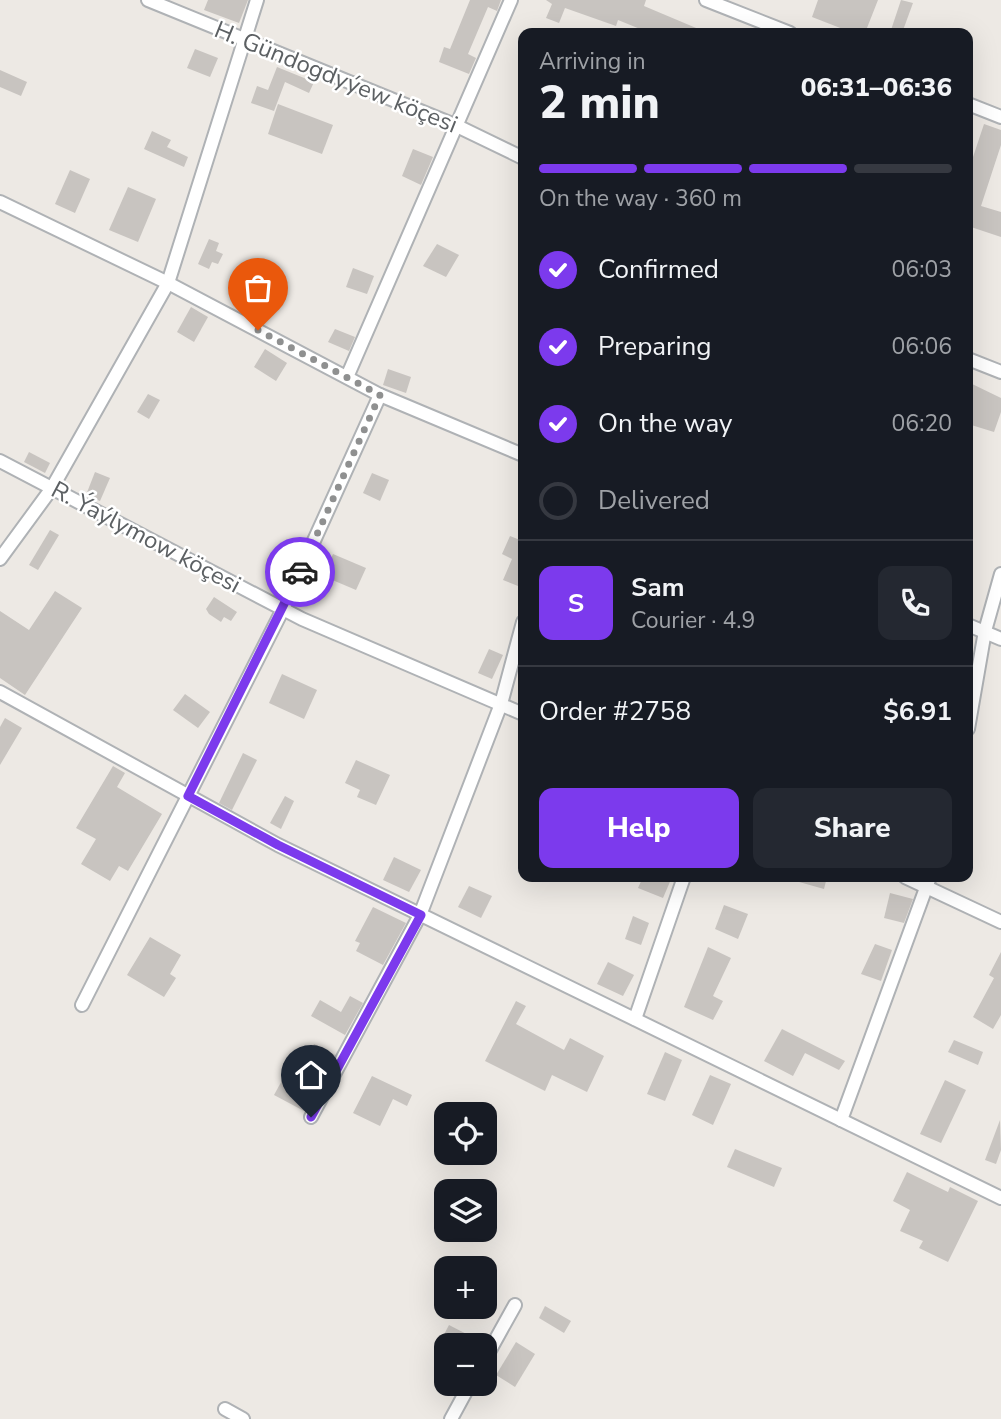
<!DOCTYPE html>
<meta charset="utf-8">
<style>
body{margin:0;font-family:"Nunito Sans",sans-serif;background:#242831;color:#f1f3f6;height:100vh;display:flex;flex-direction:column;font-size:26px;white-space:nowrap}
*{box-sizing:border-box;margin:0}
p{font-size:23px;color:#9ea1a6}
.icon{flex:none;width:38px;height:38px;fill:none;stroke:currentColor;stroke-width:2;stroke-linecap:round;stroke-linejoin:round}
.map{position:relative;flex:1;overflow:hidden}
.side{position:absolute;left:518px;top:28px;width:455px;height:854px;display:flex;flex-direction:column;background:#171b24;border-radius:14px;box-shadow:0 7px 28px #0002}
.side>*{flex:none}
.buttons{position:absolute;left:434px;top:1102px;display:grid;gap:14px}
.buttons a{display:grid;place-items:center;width:63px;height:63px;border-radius:14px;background:#171b24;box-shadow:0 7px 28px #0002;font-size:35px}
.pin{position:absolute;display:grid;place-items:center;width:60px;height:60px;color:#fff;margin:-72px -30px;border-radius:50% 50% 50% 0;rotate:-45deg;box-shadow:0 0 7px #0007}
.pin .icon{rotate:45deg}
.courier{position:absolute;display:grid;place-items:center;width:70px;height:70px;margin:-35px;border:5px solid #7c3aed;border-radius:50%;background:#fff;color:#222;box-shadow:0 2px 9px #0007}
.head em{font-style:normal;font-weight:800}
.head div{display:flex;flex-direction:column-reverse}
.head{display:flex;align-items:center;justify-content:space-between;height:119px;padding:0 21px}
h1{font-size:46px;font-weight:800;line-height:52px}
.bar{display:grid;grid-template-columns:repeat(4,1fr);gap:10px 7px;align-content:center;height:84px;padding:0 21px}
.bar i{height:9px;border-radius:5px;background:#363941}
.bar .active{background:#7c3aed}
.bar p{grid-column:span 4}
.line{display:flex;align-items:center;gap:18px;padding:0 21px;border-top:2px solid #363941}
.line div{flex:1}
.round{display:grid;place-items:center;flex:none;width:74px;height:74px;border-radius:14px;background:#242831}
ol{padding:0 21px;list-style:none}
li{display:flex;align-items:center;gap:21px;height:77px}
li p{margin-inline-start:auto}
li .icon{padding:7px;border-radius:50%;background:#7c3aed;color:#fff;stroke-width:4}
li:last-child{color:#9ea1a6}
li i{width:38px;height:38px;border:4px solid #363941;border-radius:50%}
.action{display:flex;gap:14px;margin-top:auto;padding:14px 21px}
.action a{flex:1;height:80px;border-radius:14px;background:#7c3aed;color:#fff;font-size:28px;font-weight:800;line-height:80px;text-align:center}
.action a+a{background:#242831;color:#f1f3f6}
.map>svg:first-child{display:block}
.building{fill:#c8c4c0}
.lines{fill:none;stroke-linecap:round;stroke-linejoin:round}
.minor-casing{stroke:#afb2b5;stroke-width:16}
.minor{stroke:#fff;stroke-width:12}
.done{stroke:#8f9090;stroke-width:7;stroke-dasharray:0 12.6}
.route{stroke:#7c3aed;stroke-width:9}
.labels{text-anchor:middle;stroke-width:5;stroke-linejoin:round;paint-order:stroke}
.street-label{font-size:24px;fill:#5c6063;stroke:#fff}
</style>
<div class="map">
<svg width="1001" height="1419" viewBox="0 0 1001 1419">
<rect width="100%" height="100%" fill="#ede9e4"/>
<g class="building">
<polygon points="208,0 248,0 239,23 204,10"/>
<polygon points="470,0 501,0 497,11 488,7 468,54 476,58 469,74 439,62 444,47 450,49"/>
<polygon points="546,0 646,0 644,6 708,33 650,33 618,20 616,26 565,8 559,23 546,18 552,4"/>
<polygon points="818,0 878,0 865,33 847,33 848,31 812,17"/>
<polygon points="901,0 913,3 902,33 890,33"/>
<polygon points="195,49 218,58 210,77 187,68"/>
<polygon points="277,67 314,82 309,93 285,82 274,111 251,103 257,86 268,90"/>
<polygon points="0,70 27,82 21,96 0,87"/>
<polygon points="278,104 333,125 322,154 268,134"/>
<polygon points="984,124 1001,130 1001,145 981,206 1001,212 1001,237 968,226 968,172"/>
<polygon points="152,131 171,140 167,147 188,157 184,167 144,149"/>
<polygon points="413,149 433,157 421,185 402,176"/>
<polygon points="70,170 90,179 75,213 55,204"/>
<polygon points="128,187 156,199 138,242 109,230"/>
<polygon points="209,239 219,243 216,251 223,254 218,264 212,262 209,269 198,264"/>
<polygon points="437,244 459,255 446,277 423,266"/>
<polygon points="353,268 374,276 367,294 346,287"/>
<polygon points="191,307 208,317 194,342 177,332"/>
<polygon points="335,329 355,337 349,351 328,342"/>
<polygon points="265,349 287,363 276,381 254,367"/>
<polygon points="388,369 411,377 406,393 383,385"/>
<polygon points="968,382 1001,398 1001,412 994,432 968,424"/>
<polygon points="148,394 160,400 149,419 137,412"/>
<polygon points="29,452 50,463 45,473 24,462"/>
<polygon points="95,472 110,478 100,501 86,495"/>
<polygon points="372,473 389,480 380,501 363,493"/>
<polygon points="50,530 59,535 38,570 29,565"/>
<polygon points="523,532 523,588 503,580 512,559 502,554 510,536 520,540"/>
<polygon points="333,554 366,568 356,590 323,576"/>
<polygon points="55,591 82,608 25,695 0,678 0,611 29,630"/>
<polygon points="214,597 237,612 231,621 224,617 221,622 209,614 206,609"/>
<polygon points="489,649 503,655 492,679 478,673"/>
<polygon points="282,674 317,690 304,719 269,703"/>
<polygon points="185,694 210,712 198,728 173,710"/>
<polygon points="5,718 22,728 0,765 0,727"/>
<polygon points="243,753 257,760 232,810 219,803"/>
<polygon points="356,760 390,775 376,805 357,797 360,790 345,783"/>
<polygon points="113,766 125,773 117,787 162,814 128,871 119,866 110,881 81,864 96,839 76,828"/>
<polygon points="285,796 294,801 281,829 270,823"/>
<polygon points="394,857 421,870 409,892 383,880"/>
<polygon points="643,877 672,877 663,898 638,888"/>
<polygon points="792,877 827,877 824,889 792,880"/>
<polygon points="469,886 492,896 481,918 458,907"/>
<polygon points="890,893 913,899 904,923 884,918"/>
<polygon points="724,905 748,914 738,939 715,929"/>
<polygon points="373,907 406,923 383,965 356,951 360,943 355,941"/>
<polygon points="633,916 649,923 641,945 625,939"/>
<polygon points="150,937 181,955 170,974 176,978 164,997 127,975"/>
<polygon points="875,944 892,950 881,981 861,974"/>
<polygon points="708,947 731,958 713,996 723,1001 713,1020 684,1007"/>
<polygon points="1001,952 1001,1015 993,1029 973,1017 994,978 989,975"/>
<polygon points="608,962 634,975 623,996 597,984"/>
<polygon points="350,996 363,1003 345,1035 311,1016 320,1000 341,1012"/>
<polygon points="516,1001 526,1006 516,1024 564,1050 570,1038 604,1056 587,1092 552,1075 545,1091 485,1061"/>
<polygon points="782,1029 845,1061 839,1070 805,1053 793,1076 764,1061"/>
<polygon points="954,1040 983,1052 978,1065 948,1052"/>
<polygon points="314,1044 335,1055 326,1072 305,1061"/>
<polygon points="665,1052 682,1060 665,1101 647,1094"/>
<polygon points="285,1075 315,1091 304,1111 274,1095"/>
<polygon points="710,1075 731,1084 713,1125 692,1115"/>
<polygon points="372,1076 412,1095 407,1106 393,1099 380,1126 353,1113"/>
<polygon points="945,1080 966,1090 941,1143 920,1134"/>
<polygon points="1000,1120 1001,1150 996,1164 985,1160"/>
<polygon points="735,1149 782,1168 774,1187 727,1167"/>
<polygon points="907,1172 948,1192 950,1187 978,1201 948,1262 919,1248 923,1241 900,1231 910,1210 893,1201"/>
<polygon points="545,1306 571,1321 564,1333 539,1318"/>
<polygon points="449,1325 484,1343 482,1346 438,1346"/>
<polygon points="516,1342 535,1354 515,1387 496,1375"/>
</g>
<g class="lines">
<defs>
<g id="minor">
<polyline points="148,0 457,126 523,158"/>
<polyline points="706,0 790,33"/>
<polyline points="968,104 1001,117"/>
<polyline points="0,202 168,283 380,395 523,455"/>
<polyline points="968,359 1001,372"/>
<polyline points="347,377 511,0"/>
<polyline points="0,461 302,619 523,714"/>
<polyline points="0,559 52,488 168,283 257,0"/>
<polyline points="968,625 1001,639"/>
<polyline points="0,692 278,845 1001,1198"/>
<polyline points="968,729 985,631 1001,574"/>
<polyline points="905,877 1001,922"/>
<polyline points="82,1005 283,609 380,395"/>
<polyline points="635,1019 684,877"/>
<polyline points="311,1117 420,915 501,704 523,622"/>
<polyline points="841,1120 930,877"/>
<polyline points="485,1359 515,1305"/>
<polyline points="225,1409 243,1419"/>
<polyline points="451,1419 470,1384"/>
</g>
</defs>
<use href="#minor" class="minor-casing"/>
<use href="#minor" class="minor"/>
</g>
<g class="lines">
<polyline class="done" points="258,330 380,395 300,572"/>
<polyline class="route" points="300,572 188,796 278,845 421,915 311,1117"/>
</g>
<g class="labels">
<g class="street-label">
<text transform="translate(336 77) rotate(22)" y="8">H. Gündogdyýew köçesi</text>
<text transform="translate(146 537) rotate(28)" y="8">R. Ýaýlymow köçesi</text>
</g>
</g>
</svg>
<div class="buttons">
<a><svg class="icon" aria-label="locate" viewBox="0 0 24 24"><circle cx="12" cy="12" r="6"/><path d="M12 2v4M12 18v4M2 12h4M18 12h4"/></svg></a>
<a><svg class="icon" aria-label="layers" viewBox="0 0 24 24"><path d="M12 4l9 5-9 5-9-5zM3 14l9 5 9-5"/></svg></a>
<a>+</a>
<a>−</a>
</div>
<div class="pin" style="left:258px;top:330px;background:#ea580c"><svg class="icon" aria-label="bag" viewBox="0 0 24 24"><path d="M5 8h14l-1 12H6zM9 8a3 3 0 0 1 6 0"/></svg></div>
<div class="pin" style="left:311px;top:1117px;background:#1f2937"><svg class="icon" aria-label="home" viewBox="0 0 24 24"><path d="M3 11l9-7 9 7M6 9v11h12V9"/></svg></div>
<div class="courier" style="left:300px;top:572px"><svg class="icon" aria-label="car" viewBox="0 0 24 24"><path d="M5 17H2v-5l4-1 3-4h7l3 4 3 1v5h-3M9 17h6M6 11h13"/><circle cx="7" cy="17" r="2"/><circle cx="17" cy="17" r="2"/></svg></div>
<section class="side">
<div class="head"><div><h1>2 min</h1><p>Arriving in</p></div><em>06:31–06:36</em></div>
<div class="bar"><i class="active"></i><i class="active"></i><i class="active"></i><i></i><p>On the way · 360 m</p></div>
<ol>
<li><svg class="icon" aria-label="check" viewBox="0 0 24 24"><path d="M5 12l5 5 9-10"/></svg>Confirmed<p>06:03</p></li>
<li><svg class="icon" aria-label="check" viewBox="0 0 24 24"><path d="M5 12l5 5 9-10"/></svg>Preparing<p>06:06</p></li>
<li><svg class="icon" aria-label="check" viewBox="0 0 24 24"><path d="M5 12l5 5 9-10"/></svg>On the way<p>06:20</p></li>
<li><i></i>Delivered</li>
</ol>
<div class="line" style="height:126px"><b class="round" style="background:#7c3aed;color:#fff">S</b><div><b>Sam</b><p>Courier · 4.9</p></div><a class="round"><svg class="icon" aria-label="phone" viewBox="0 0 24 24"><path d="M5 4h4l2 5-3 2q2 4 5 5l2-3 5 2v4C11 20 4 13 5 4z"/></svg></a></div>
<div class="line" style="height:91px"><div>Order #2758</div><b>$6.91</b></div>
<div class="action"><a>Help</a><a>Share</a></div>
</section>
</div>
